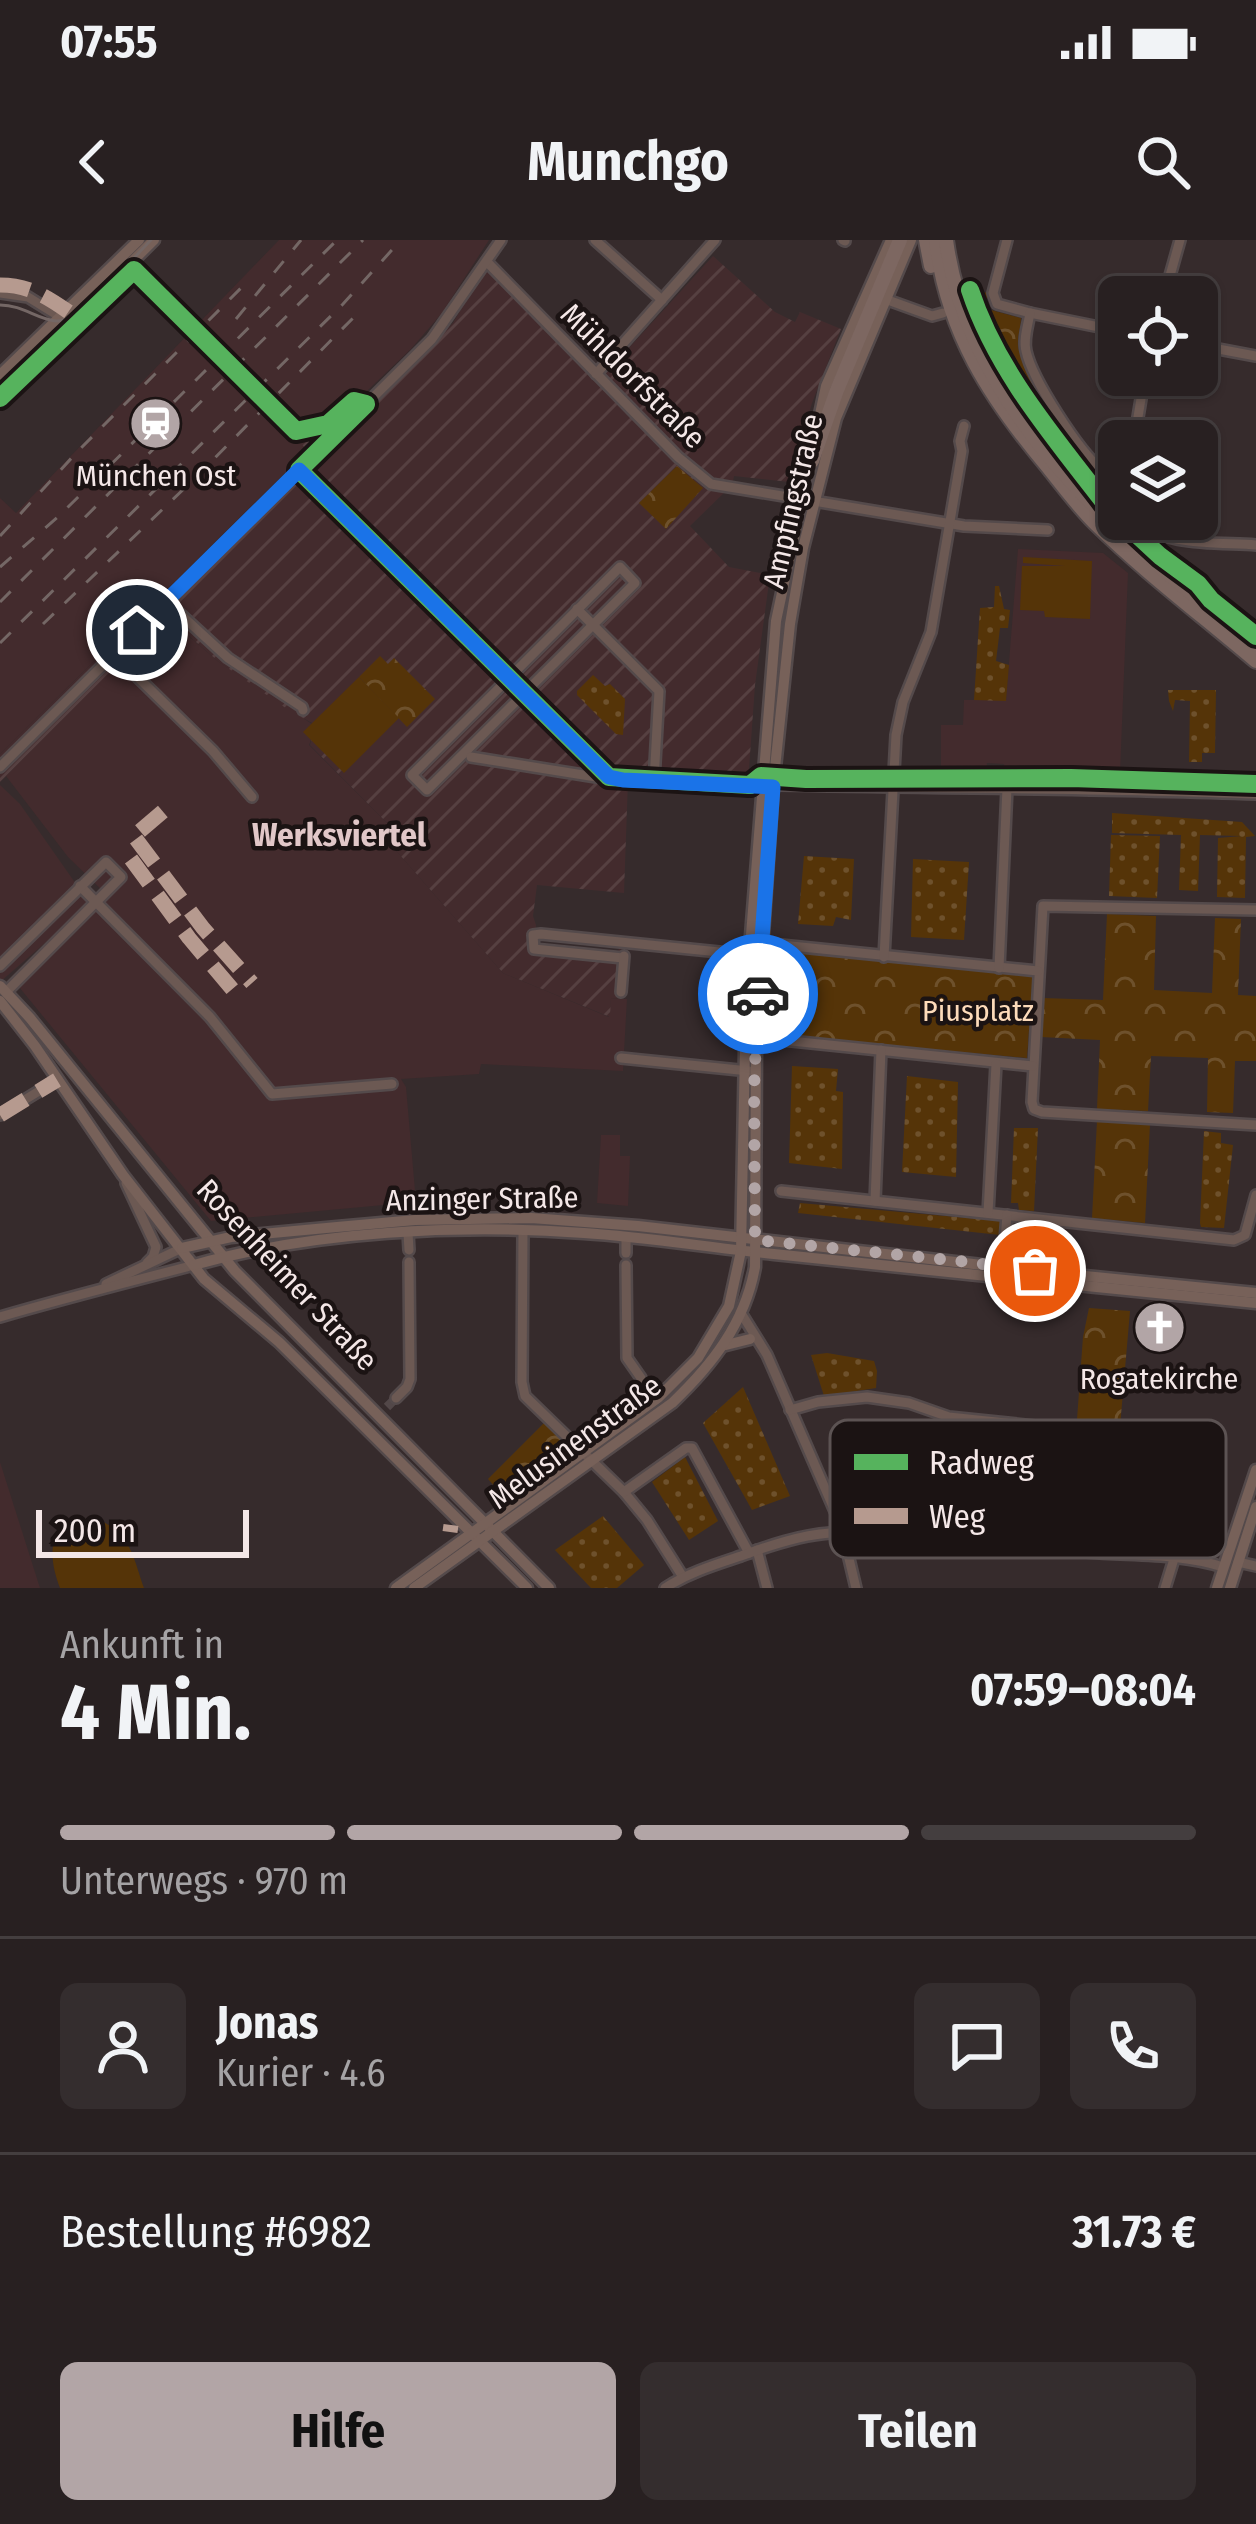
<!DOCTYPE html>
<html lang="de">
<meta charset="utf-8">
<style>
body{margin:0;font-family:"Fira Sans Condensed",sans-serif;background:#342d2e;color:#f1f3f6;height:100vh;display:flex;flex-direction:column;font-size:45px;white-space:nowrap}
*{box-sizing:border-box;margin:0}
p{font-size:39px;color:#a5a3a5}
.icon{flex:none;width:66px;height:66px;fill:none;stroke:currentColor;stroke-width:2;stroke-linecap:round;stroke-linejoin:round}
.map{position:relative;height:1348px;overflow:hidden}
.side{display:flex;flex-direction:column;background:#282021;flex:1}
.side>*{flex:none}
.fabs{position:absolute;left:1098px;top:36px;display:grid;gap:24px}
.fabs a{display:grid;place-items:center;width:120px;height:120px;border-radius:18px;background:#282021;box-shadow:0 3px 9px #0004,0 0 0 3px #443e3f;font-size:60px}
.scale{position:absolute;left:36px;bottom:30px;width:213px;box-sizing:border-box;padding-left:12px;border:6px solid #f4e7e7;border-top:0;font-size:33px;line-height:42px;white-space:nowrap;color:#f4e7e7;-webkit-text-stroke:9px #1b1313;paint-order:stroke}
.pin{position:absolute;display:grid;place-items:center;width:102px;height:102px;color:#fff;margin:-51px;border:6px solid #fff;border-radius:50%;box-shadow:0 3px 12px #0007}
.courier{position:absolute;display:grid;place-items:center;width:120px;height:120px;margin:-60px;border:9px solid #1a73e8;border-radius:50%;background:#fff;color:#222;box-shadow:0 3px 15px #0007}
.headline em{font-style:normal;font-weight:700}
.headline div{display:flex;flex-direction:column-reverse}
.headline{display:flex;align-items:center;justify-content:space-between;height:204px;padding:0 60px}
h1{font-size:78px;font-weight:700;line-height:90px}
.bar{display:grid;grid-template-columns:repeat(4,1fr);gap:18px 12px;align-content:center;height:144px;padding:0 60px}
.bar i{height:15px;border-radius:9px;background:#443e3f}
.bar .current{background:#b2a5a6}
.bar p{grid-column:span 4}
.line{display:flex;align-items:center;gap:30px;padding:0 60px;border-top:3px solid #443e3f}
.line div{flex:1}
.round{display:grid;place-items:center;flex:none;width:126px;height:126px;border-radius:18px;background:#342d2e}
.action{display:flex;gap:24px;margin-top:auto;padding:24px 60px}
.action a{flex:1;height:138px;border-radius:18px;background:#b2a5a6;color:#111;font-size:48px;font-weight:700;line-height:138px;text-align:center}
.action a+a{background:#342d2e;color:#f1f3f6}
.status{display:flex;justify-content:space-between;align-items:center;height:84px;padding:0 60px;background:#282021;direction:ltr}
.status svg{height:33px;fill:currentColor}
header{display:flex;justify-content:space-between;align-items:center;height:156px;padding:0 60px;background:#282021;font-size:54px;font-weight:700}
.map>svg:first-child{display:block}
.built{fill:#432b2d}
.industrial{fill:url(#industrial-furrows)}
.grass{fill:url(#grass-dots)}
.forest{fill:url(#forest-crowns)}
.pitch{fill:#553408}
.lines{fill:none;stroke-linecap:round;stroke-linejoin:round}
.minor-tunnel{stroke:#524748;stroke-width:9;stroke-dasharray:9 4.5;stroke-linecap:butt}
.minor-casing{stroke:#544a4b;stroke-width:14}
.major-casing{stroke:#544a4b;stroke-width:15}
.highway-casing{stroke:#544a4b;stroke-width:18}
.minor{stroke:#6c5953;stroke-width:9}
.major{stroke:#776159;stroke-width:10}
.highway{stroke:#7d6761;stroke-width:14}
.tram{stroke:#746765;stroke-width:3}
.rail{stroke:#746765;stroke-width:3;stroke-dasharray:15 15;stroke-linecap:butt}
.quiet{stroke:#b69a8f;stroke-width:15;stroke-dasharray:30 15;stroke-linecap:butt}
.cycleway-casing{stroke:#1b1313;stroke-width:26}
.cycleway{stroke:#56b35d;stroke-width:18}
.done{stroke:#b2a5a6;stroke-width:12;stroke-dasharray:0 21.6}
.route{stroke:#1a73e8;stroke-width:15}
.labels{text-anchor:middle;stroke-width:9;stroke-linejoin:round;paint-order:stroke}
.street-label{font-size:30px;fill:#f4e7e7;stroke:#1b1313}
.poi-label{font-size:30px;fill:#f4e7e7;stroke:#1b1313}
.park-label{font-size:30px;fill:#fddbba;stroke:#1b1313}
.neighbourhood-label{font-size:33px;font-weight:bold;fill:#e1c7c8;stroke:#1b1313}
.key{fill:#1b1313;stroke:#5c5353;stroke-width:3}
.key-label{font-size:33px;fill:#f4e7e7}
</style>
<div class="status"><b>07:55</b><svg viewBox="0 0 49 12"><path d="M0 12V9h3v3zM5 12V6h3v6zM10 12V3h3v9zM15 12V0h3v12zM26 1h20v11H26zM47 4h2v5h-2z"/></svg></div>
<header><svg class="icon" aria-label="back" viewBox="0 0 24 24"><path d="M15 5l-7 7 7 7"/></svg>Munchgo<svg class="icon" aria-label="search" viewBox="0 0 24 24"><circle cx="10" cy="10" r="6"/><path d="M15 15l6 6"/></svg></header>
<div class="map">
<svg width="1256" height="1348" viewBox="0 0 1256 1348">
<defs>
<pattern id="industrial-furrows" width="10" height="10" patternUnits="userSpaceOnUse" patternTransform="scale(3)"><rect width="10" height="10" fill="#432b2d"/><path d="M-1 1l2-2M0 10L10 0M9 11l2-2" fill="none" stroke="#564041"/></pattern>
<pattern id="grass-dots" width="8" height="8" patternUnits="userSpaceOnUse" patternTransform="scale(3)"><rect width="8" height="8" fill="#553408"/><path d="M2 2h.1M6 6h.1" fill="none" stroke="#6e512c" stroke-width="1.8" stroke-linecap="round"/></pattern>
<pattern id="forest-crowns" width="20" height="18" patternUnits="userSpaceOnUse" patternTransform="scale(3)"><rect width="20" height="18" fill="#553408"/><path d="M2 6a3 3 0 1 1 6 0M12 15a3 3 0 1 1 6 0" fill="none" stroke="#6e512c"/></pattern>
</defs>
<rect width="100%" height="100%" fill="#362b2c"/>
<g class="built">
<polygon points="279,0 489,0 442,73 411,109 368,150 350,161 327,182 297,188 308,210 0,514 0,258 16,273"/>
<polygon points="1018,309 1103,313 1128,333 1120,534 1005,534 1004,524 987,523 986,534 941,534 941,485 963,485 964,460 1006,460"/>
<polygon points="165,376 219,422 312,484 385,411 344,533 311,500 309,505 391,587 386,599 503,733 609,777 611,758 627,759 623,831 481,824 479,834 401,839 406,847 416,962 211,981 19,747 108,656 68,617 6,536"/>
<polygon points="0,545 20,564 90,664 0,742"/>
<polygon points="601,895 620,895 620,916 630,916 628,966 597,963"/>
<polygon points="0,1222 40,1348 0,1348"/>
</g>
<polygon class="industrial" points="713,16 775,72 795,82 800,72 841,89 812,163 789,242 734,236 732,245 690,286 729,327 770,335 755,445 748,543 628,540 624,653 537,645 533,676 536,685 534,714 614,722 621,703 618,758 611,758 610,777 503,733 386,599 391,587 310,505 316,485 290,471 219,422 166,376 0,542 0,514 308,211 292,194 298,187 326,182 350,161 368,151 377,158 453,83 486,27 598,145 607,132"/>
<g class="grass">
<polygon points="995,346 999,346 1004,369 1010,370 1008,388 1000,388 996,421 1009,425 1006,461 974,460 980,368 994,367"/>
<polygon points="593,435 605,446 610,444 625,459 623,495 616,494 577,455 577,451"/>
<polygon points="1168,450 1216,450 1215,513 1202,513 1202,522 1189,522 1190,461 1175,460 1173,471 1169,461"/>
<polygon points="1112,573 1242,582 1255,596 1246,597 1245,658 1217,657 1218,598 1242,596 1200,595 1198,651 1179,650 1181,595 1112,593"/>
<polygon points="1111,595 1160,596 1157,658 1109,656"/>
<polygon points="804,616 854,619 851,680 836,677 833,686 798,684"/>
<polygon points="913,619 969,622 964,700 911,697"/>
<polygon points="792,826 838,829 836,851 843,852 842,929 789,923"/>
<polygon points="907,836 958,842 956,937 902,932"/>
<polygon points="1014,888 1038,888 1034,971 1019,970 1018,963 1011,963"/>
<polygon points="1204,891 1221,893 1221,903 1233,905 1224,988 1201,987 1200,983"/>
<polygon points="800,963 1001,981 1000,995 798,973"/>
<polygon points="827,1113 874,1121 877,1131 876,1148 824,1156 811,1115"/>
<polygon points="743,1147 790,1256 752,1270 703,1183"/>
<polygon points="685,1217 718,1281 689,1300 652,1242"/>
<polygon points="603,1276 644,1325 617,1348 591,1348 555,1310"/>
</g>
<g class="forest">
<path d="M972,50l16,3 -2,11 5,6 30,8c0,9 -4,19 -3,28 3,25 63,125 87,134 3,1 6,0 9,1l5,5v30l-100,-128 -37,-70z"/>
<polygon points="677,226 703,248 666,289 639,263"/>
<polygon points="380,416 388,424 394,418 435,459 407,487 359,437"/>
<polygon points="1107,674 1156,676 1154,750 1212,753 1215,678 1241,679 1238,755 1256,756 1256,821 1235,821 1233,873 1207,872 1208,818 1151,816 1148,871 1097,869 1100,800 1041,797 1042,758 1103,760"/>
<polygon points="776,711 1033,733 1027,818 770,794"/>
<polygon points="1097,881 1150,884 1145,983 1092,978"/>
<polygon points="1089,1068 1130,1071 1112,1279 1113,1307 1068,1304 1083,1097"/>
<polygon points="545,1182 567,1207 494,1261 489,1256 496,1248 488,1239"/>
</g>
<g class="pitch">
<polygon points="1023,317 1092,321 1090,379 1045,377 1044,371 1020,370 1022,326 1065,326 1023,323"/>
<polygon points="359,437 399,478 344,533 303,492"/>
<path d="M97,1279c34,14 36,38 47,69h-84c-14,-37 -12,-70 37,-69z"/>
</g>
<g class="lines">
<g class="minor-tunnel">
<polyline points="641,1138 649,1148"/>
<polyline points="387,1167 396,1158"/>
</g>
<defs>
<g id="minor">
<polyline points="595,0 662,60"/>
<polyline points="843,0 845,1"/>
<polyline points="1007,0 993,53 997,64 1030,73 1119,91"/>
<polyline points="487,22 678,217 711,244 964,286 1048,290"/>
<polyline points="0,53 28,57 65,80"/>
<polyline points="1164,57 1180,0"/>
<polyline points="885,59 932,76 943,73"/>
<path d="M1030,73c-2,12 -7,26 -4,38 6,28 53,101 76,119 8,6 7,5 17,7"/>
<polyline points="1197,105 1256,116"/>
<polyline points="596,134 715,0"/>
<polyline points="1134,201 1145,135"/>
<polyline points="299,230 606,534"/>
<path d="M1136,279c24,28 85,23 120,26"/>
<polygon points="620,327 635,343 427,550 412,535"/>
<polyline points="166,361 228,418 302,467 303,470"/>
<polyline points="577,369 659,451 654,541"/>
<polyline points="114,414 213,511 252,557"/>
<path d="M471,517l125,20 10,-3 11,5c213,11 426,7 639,15"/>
<polyline points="0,527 432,99 501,0"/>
<polyline points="80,646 210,777 272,854 392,844"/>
<polyline points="1256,670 1043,666 1032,862 1034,869 1042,872 1256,885"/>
<polyline points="761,703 1038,731"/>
<polyline points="884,717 896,495 903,462 931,392 962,211 960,201 964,186"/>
<polyline points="623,718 534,709 533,695 541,694 749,715"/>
<polyline points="0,726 106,622 121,637 6,752"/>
<polyline points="999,728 1007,548"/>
<polyline points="621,752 624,716"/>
<polyline points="752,797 1033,826"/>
<polyline points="621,818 749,831"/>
<polyline points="0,875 57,840"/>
<polyline points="126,943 156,1007 153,1017 147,1023"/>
<polyline points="781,951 1234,1000 1245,995 1256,955"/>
<polyline points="875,961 881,810"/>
<polyline points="988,973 996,824"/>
<polyline points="523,991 522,1142 525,1156 624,1252 647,1280 683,1337"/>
<polyline points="408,993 409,1010"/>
<polyline points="626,997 626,1013"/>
<polyline points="626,1025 627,1118 641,1138"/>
<polyline points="1003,1025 1007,975"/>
<polyline points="106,1044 182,1008"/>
<polyline points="741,1073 767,1115 841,1285 856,1348"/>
<path d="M0,1077c65,-19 129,-35 194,-52"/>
<polyline points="396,1158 407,1147 410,1139 409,1022"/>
<polyline points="790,1170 818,1162 867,1157 909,1163 949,1177 1190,1202 1178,1314 1174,1319 1165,1348"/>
<polyline points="624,1252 686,1208 692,1208 749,1313"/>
<polyline points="757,1310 767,1348"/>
<polyline points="1238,1322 1256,1326"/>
<path d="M665,1348c23,-15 49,-23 76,-32 27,-10 59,-21 89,-23 86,-7 171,11 256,19 45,4 94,1 137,15"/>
</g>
<g id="major">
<polyline points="0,135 139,0"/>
<polyline points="0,152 154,0"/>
<polyline points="0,746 30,778 235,1031 549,1348"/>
<polyline points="0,761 35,806 123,935 204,1039 279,1102 527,1348"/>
<polyline points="182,1008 231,997 337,987 415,980 531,978 638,986 1035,1031 1256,1053"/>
<path d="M194,1025c120,-34 266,-41 390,-32 64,4 127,15 190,21 161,17 321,33 482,49"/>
<polyline points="726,1105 750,1099"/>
<polyline points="396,1348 658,1158 698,1118 729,1066 741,1011 746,758 776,381 826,146 891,0"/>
<path d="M414,1348l258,-185c40,-38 73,-80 83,-136l1,-229 17,-251 17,-163 13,-76 33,-130 75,-178"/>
<polyline points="1217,1348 1256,1230"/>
<polyline points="1230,1348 1256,1267"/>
</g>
<g id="highway">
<polyline points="926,0 931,26"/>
<path d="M936,0c11,92 54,158 112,227 15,19 30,39 47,56 51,50 107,92 161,138"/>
<path d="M946,0c24,177 178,301 310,405"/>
<polyline points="998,129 1052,203"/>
<polyline points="812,221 837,150 900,0"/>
</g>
</defs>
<use href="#minor" class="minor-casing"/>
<use href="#major" class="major-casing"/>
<use href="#highway" class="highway-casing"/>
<use href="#minor" class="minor"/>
<use href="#major" class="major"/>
<use href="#highway" class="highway"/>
<path class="tram" d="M0,65c23,0 36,14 56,16 22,2 77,-63 95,-81"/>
<g class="rail">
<polyline points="236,79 301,0"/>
<polyline points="0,296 78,211 247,42"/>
<polyline points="0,327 59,276 337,0"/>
<polyline points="0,362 363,0"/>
<polyline points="43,384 191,242 359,72"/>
<polyline points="0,403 343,64 401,0"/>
</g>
<g class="quiet">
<path d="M0,45c35,0 55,18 82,36"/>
<polyline points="140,591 167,568"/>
<polyline points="136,599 203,688 252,743"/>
<polyline points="131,619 189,698 238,756"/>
<polyline points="0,875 57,840"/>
<polyline points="450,1292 451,1285"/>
</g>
<defs>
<g id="cycleway">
<path d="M970,50c27,82 85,148 137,216l12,12"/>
<polyline points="0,158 134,30 296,191 328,184 354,161 366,164 299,230 609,537 750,545"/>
<polyline points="1120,279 1160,316 1198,344 1211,360 1256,396"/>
<polyline points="750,545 761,536 806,539 1071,538 1256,544"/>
</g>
</defs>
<use href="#cycleway" class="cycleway-casing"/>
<use href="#cycleway" class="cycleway"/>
</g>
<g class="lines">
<polyline class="done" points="758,754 754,849 755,1000 960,1021 1035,1031"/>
<polyline class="route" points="137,390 299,230 609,537 623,540 773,547 758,754"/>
</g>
<defs>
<symbol id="station-disc" viewBox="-11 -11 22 22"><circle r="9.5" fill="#b2a5a6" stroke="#1b1313"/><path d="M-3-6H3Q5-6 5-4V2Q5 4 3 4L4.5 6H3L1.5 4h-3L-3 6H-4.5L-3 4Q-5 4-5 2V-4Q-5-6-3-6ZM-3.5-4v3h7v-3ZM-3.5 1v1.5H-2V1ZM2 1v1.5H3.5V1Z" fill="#fff"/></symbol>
<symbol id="church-disc" viewBox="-11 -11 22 22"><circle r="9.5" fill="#b2a5a6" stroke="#1b1313"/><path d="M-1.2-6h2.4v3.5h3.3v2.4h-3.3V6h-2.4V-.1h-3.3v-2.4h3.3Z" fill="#fff"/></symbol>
</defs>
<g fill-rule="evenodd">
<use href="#station-disc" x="126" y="154" width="59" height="59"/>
<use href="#church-disc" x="1130" y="1058" width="59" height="59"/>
</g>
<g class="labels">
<g class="street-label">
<text transform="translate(633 136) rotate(45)" y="10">Mühldorfstraße</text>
<text transform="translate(793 261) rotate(-77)" y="10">Ampfingstraße</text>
<text transform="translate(482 959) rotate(-1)" y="10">Anzinger Straße</text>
<text transform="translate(287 1035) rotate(47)" y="10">Rosenheimer Straße</text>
<text transform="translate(575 1202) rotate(-36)" y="10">Melusinenstraße</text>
</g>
<g class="poi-label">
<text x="156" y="246">München Ost</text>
<text x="1159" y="1149">Rogatekirche</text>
</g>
<g class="park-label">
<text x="978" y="781">Piusplatz</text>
</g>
<g class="neighbourhood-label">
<text x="339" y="606">Werksviertel</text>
</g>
</g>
<rect x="830" y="1180" width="396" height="138" rx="18" class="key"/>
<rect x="854" y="1214" width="54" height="16" fill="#56b35d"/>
<rect x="854" y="1268" width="54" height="16" fill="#b69a8f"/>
<g class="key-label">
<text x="929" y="1234">Radweg</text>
<text x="929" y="1288">Weg</text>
</g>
</svg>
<div class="fabs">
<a><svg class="icon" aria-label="locate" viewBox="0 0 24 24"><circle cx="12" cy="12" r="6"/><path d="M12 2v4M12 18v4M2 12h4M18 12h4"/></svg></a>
<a><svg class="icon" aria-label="layers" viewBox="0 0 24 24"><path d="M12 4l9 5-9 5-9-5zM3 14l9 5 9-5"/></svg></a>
</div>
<div class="scale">200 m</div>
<div class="pin" style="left:1035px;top:1031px;background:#ea580c"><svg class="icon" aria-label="bag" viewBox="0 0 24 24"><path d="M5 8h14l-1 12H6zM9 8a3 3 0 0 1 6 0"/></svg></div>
<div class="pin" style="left:137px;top:390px;background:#1f2937"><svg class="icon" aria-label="home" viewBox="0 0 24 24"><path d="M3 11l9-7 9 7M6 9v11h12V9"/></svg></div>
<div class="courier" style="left:758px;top:754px"><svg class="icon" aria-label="car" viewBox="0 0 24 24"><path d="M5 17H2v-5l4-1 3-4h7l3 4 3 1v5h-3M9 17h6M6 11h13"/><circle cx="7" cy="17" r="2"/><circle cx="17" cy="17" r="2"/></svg></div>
</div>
<section class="side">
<div class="headline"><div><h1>4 Min.</h1><p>Ankunft in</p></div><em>07:59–08:04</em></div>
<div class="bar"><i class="current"></i><i class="current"></i><i class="current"></i><i></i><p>Unterwegs · 970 m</p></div>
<div class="line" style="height:216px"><a class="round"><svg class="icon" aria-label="person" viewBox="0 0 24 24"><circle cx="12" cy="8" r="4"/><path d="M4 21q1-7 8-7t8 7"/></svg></a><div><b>Jonas</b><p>Kurier · 4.6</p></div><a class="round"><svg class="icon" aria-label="chat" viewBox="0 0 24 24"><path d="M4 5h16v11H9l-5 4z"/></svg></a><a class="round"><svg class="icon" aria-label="phone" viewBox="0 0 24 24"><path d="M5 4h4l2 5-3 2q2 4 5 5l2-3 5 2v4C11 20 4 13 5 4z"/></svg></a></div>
<div class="line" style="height:156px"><div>Bestellung #6982</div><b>31.73 €</b></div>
<div class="action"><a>Hilfe</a><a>Teilen</a></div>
</section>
